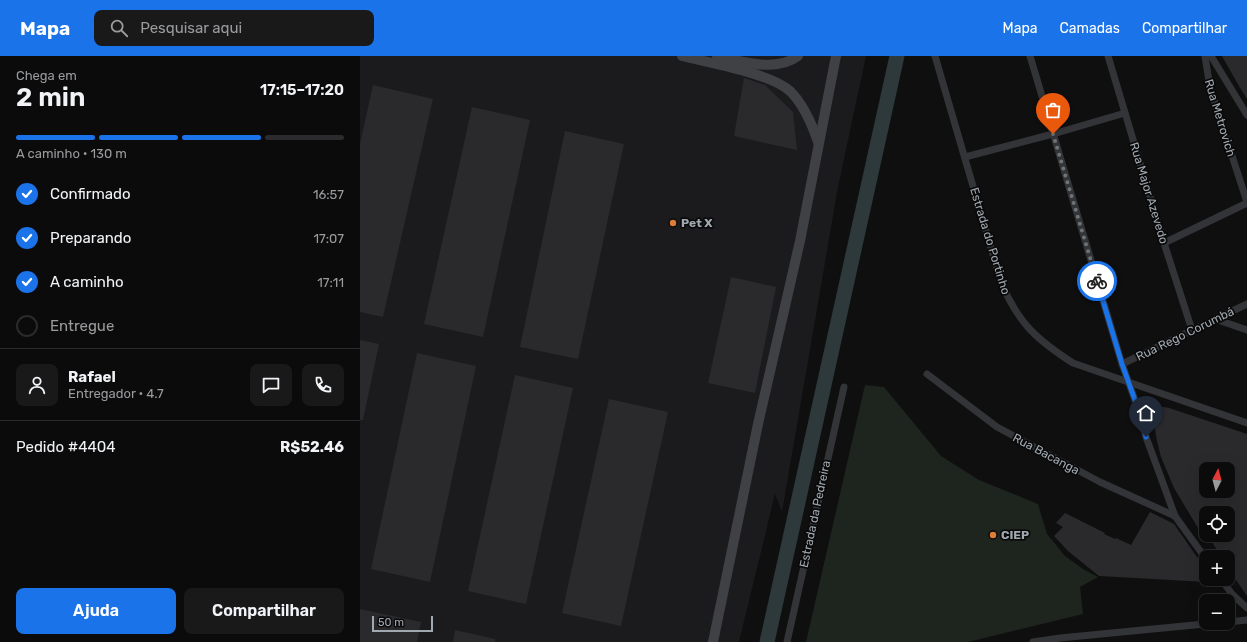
<!DOCTYPE html>
<html lang="pt">
<meta charset="utf-8">
<style>
body{margin:0;font-family:Rubik,sans-serif;background:#19191a;color:#f1f3f6;height:100vh;display:flex;flex-direction:column;font-size:15px;white-space:nowrap}
*{box-sizing:border-box;margin:0}
p{font-size:13px;color:#9a9b9d}
.icon{flex:none;width:22px;height:22px;fill:none;stroke:currentColor;stroke-width:2;stroke-linecap:round;stroke-linejoin:round}
.map{position:relative;flex:1;overflow:hidden}
.sheet{display:flex;flex-direction:column;background:#0b0b0c;width:360px}
.sheet>*{flex:none}
.needle{width:26px;rotate:6deg}
.buttons{position:absolute;left:839px;top:406px;display:grid;gap:8px}
.buttons a{display:grid;place-items:center;width:36px;height:36px;border-radius:8px;background:#0b0b0c;box-shadow:0 4px 16px #0002,0 0 0 1px #2b2b2d;font-size:20px}
.scale{position:absolute;left:12px;bottom:10px;width:61px;box-sizing:border-box;padding-left:4px;border:2px solid #a1a9b0;border-top:0;font-size:11px;line-height:14px;white-space:nowrap;color:#a1a9b0;-webkit-text-stroke:3px #0a0a0b;paint-order:stroke}
.pin{position:absolute;display:grid;place-items:center;width:34px;height:34px;color:#fff;margin:-41px -17px;border-radius:50% 50% 50% 0;rotate:-45deg;box-shadow:0 0 4px #0007}
.pin .icon{rotate:45deg}
.courier{position:absolute;display:grid;place-items:center;width:40px;height:40px;margin:-20px;border:3px solid #1a73e8;border-radius:50%;background:#fff;color:#222;box-shadow:0 1px 5px #0007}
.head em{font-style:normal;font-weight:600}
.head div{display:flex;flex-direction:column-reverse}
.head{display:flex;align-items:center;justify-content:space-between;height:68px;padding:0 16px}
h1{font-size:26px;font-weight:600;line-height:30px}
.bar{display:grid;grid-template-columns:repeat(4,1fr);gap:6px 4px;align-content:center;height:48px;padding:0 16px}
.bar i{height:5px;border-radius:3px;background:#2b2b2d}
.bar .selected{background:#1a73e8}
.bar p{grid-column:span 4}
.line{display:flex;align-items:center;gap:10px;padding:0 16px;border-top:1px solid #2b2b2d}
.line div{flex:1}
.round{display:grid;place-items:center;flex:none;width:42px;height:42px;border-radius:8px;background:#19191a}
ol{padding:0 16px;list-style:none}
li{display:flex;align-items:center;gap:12px;height:44px}
li p{margin-inline-start:auto}
li .icon{padding:4px;border-radius:50%;background:#1a73e8;color:#fff;stroke-width:4}
li:last-child{color:#9a9b9d}
li i{width:22px;height:22px;border:2px solid #2b2b2d;border-radius:50%}
.action{display:flex;gap:8px;margin-top:auto;padding:8px 16px}
.action a{flex:1;height:46px;border-radius:8px;background:#1a73e8;color:#fff;font-size:16px;font-weight:600;line-height:46px;text-align:center}
.action a+a{background:#19191a;color:#f1f3f6}
header{display:flex;align-items:center;gap:24px;box-sizing:border-box;height:56px;padding:0 20px;background:#1a73e8;color:#fff}
header strong{font-size:19px}
nav{display:flex;gap:22px;margin-inline-start:auto;font-size:14px}
.search{width:280px;height:36px;background:#19191a;display:flex;align-items:center;gap:10px;box-sizing:border-box;padding:0 14px;border-radius:8px;color:#9a9b9d;font-size:15px}
main{display:flex;flex:1;min-height:0}
.map>svg:first-child{display:block}
.built{fill:#1b1b1d}
.green{fill:#1e241e}
.lines{fill:none;stroke-linecap:round;stroke-linejoin:round}
.river{stroke:#2e393b;stroke-width:15}
.building{fill:#2a2a2c;fill-rule:evenodd}
.street{stroke:#323437;stroke-width:7}
.secondary{stroke:#3f4144;stroke-width:10}
.done{stroke:#6e7378;stroke-width:4;stroke-dasharray:0 7.2}
.route{stroke:#1a73e8;stroke-width:5}
.poi-dot{fill:#de7c39;stroke:#0a0a0b;stroke-width:1.5}
.labels{text-anchor:middle;stroke-width:3.5;stroke-linejoin:round;paint-order:stroke}
.street-label{font-size:12px;fill:#a1a9b0;stroke:#0a0a0b}
.poi-label{font-size:12px;font-weight:bold;fill:#a1a9b0;stroke:#0a0a0b;text-anchor:start}
</style>
<header>
<strong>Mapa</strong>
<div class="search"><svg class="icon" aria-label="search" viewBox="0 0 24 24"><circle cx="10" cy="10" r="6"/><path d="M15 15l6 6"/></svg>Pesquisar aqui</div>
<nav><a>Mapa</a><a>Camadas</a><a>Compartilhar</a></nav>
</header>
<main>
<section class="sheet">
<div class="head"><div><h1>2 min</h1><p>Chega em</p></div><em>17:15–17:20</em></div>
<div class="bar"><i class="selected"></i><i class="selected"></i><i class="selected"></i><i></i><p>A caminho · 130 m</p></div>
<ol>
<li><svg class="icon" aria-label="check" viewBox="0 0 24 24"><path d="M5 12l5 5 9-10"/></svg>Confirmado<p>16:57</p></li>
<li><svg class="icon" aria-label="check" viewBox="0 0 24 24"><path d="M5 12l5 5 9-10"/></svg>Preparando<p>17:07</p></li>
<li><svg class="icon" aria-label="check" viewBox="0 0 24 24"><path d="M5 12l5 5 9-10"/></svg>A caminho<p>17:11</p></li>
<li><i></i>Entregue</li>
</ol>
<div class="line" style="height:72px"><a class="round"><svg class="icon" aria-label="person" viewBox="0 0 24 24"><circle cx="12" cy="8" r="4"/><path d="M4 21q1-7 8-7t8 7"/></svg></a><div><b>Rafael</b><p>Entregador · 4.7</p></div><a class="round"><svg class="icon" aria-label="chat" viewBox="0 0 24 24"><path d="M4 5h16v11H9l-5 4z"/></svg></a><a class="round"><svg class="icon" aria-label="phone" viewBox="0 0 24 24"><path d="M5 4h4l2 5-3 2q2 4 5 5l2-3 5 2v4C11 20 4 13 5 4z"/></svg></a></div>
<div class="line" style="height:52px"><div>Pedido #4404</div><b>R$52.46</b></div>
<div class="action"><a>Ajuda</a><a>Compartilhar</a></div>
</section>
<div class="map">
<svg width="887" height="586" viewBox="0 0 887 586">
<rect width="100%" height="100%" fill="#0f0f10"/>
<polygon class="built" points="0,0 506,0 478,131 422,456 415,438 379,586 0,586"/>
<polygon class="green" points="505,329 524,331 581,400 619,424 678,448 687,478 705,500 723,513 738,521 720,531 723,558 608,586 446,586"/>
<g class="lines">
<polyline class="river" points="407,586 537,0"/>
</g>
<g class="building">
<polygon points="862,0 887,0 887,43 879,30"/>
<polygon points="384,22 405,29 433,56 437,94 374,80"/>
<polygon points="13,29 73,43 23,261 0,256 0,88"/>
<polygon points="112,51 170,64 123,281 64,268"/>
<polygon points="205,75 264,88 218,303 160,291"/>
<polygon points="371,221 416,231 395,337 348,327"/>
<polygon points="0,284 19,288 3,364 0,364"/>
<polygon points="57,297 116,310 70,526 11,513"/>
<polygon points="155,319 213,332 166,548 108,535"/>
<polygon points="249,343 308,356 261,570 202,557"/>
<path d="M798,350l11,2 78,26v162l-19,-28v-11h-7l-13,-22h20v-22h-22v14l-8,1 -24,-40 -13,-31 -4,-16 -5,-29 2,-4zM846,413h22v22h-22z"/>
<polygon points="790,456 814,468 846,514 846,526 739,520 708,495 694,480 703,471 696,467 705,457 745,477 744,478 755,483 756,482 771,489"/>
<polygon points="0,553 61,566 57,586 0,586"/>
<polygon points="95,574 135,583 135,586 93,586"/>
</g>
<g class="lines">
<g class="street">
<path d="M575,0l66,226c17,41 36,58 72,81l174,60"/>
<polyline points="670,0 762,308 780,358 786,381 815,460 846,503"/>
<polyline points="748,0 804,187 832,274"/>
<polyline points="845,0 850,32 887,146"/>
<polyline points="851,0 887,59"/>
<polyline points="605,101 693,78 765,57"/>
<polyline points="804,187 887,147"/>
<polyline points="855,263 887,274"/>
<polyline points="762,308 887,248"/>
<polyline points="567,318 637,371 740,426 815,460"/>
<polyline points="861,523 872,538 887,552"/>
<polyline points="868,566 887,564"/>
<polyline points="427,586 484,331"/>
<polyline points="673,586 700,582 855,567"/>
</g>
<g class="secondary">
<path d="M322,0c27,7 88,17 108,35 14,14 22,33 28,51"/>
<path d="M357,0c24,5 58,17 81,0"/>
<polyline points="353,586 398,368 440,185 476,0"/>
</g>
</g>
<g class="lines">
<polyline class="done" points="693,78 737,225"/>
<polyline class="route" points="737,225 762,308 780,358 786,381"/>
</g>
<g class="poi-dot">
<circle cx="313" cy="167" r="4"/>
<circle cx="633" cy="479" r="4"/>
</g>
<g class="labels">
<g class="street-label">
<text transform="translate(860 62) rotate(73)" y="4">Rua Metrovich</text>
<text transform="translate(789 137) rotate(73)" y="4">Rua Major Azevedo</text>
<text transform="translate(630 185) rotate(73)" y="4">Estrada do Portinho</text>
<text transform="translate(825 278) rotate(-26)" y="4">Rua Rego Corumbá</text>
<text transform="translate(686 398) rotate(28)" y="4">Rua Bacanga</text>
<text transform="translate(455 458) rotate(-78)" y="4">Estrada da Pedreira</text>
</g>
<g class="poi-label">
<text x="321" y="171">Pet X</text>
<text x="641" y="483">CIEP</text>
</g>
</g>
</svg>
<div class="buttons">
<a><svg class="needle" viewBox="-14 -14 28 28"><path d="M0-13l5 13h-10z" fill="#e53935"/><path d="M0 13l5-13h-10z" fill="#9a9b9d"/></svg></a>
<a><svg class="icon" aria-label="locate" viewBox="0 0 24 24"><circle cx="12" cy="12" r="6"/><path d="M12 2v4M12 18v4M2 12h4M18 12h4"/></svg></a>
<a>+</a>
<a>−</a>
</div>
<div class="scale">50 m</div>
<div class="pin" style="left:693px;top:78px;background:#ea580c"><svg class="icon" aria-label="bag" viewBox="0 0 24 24"><path d="M5 8h14l-1 12H6zM9 8a3 3 0 0 1 6 0"/></svg></div>
<div class="pin" style="left:786px;top:381px;background:#1f2937"><svg class="icon" aria-label="home" viewBox="0 0 24 24"><path d="M3 11l9-7 9 7M6 9v11h12V9"/></svg></div>
<div class="courier" style="left:737px;top:225px"><svg class="icon" aria-label="bike" viewBox="0 0 24 24"><circle cx="6" cy="16" r="4"/><circle cx="18" cy="16" r="4"/><path d="M6 16l4-8h5l3 8M10 8l3 8H6M13 5h3"/></svg></div>
</div>
</main>
